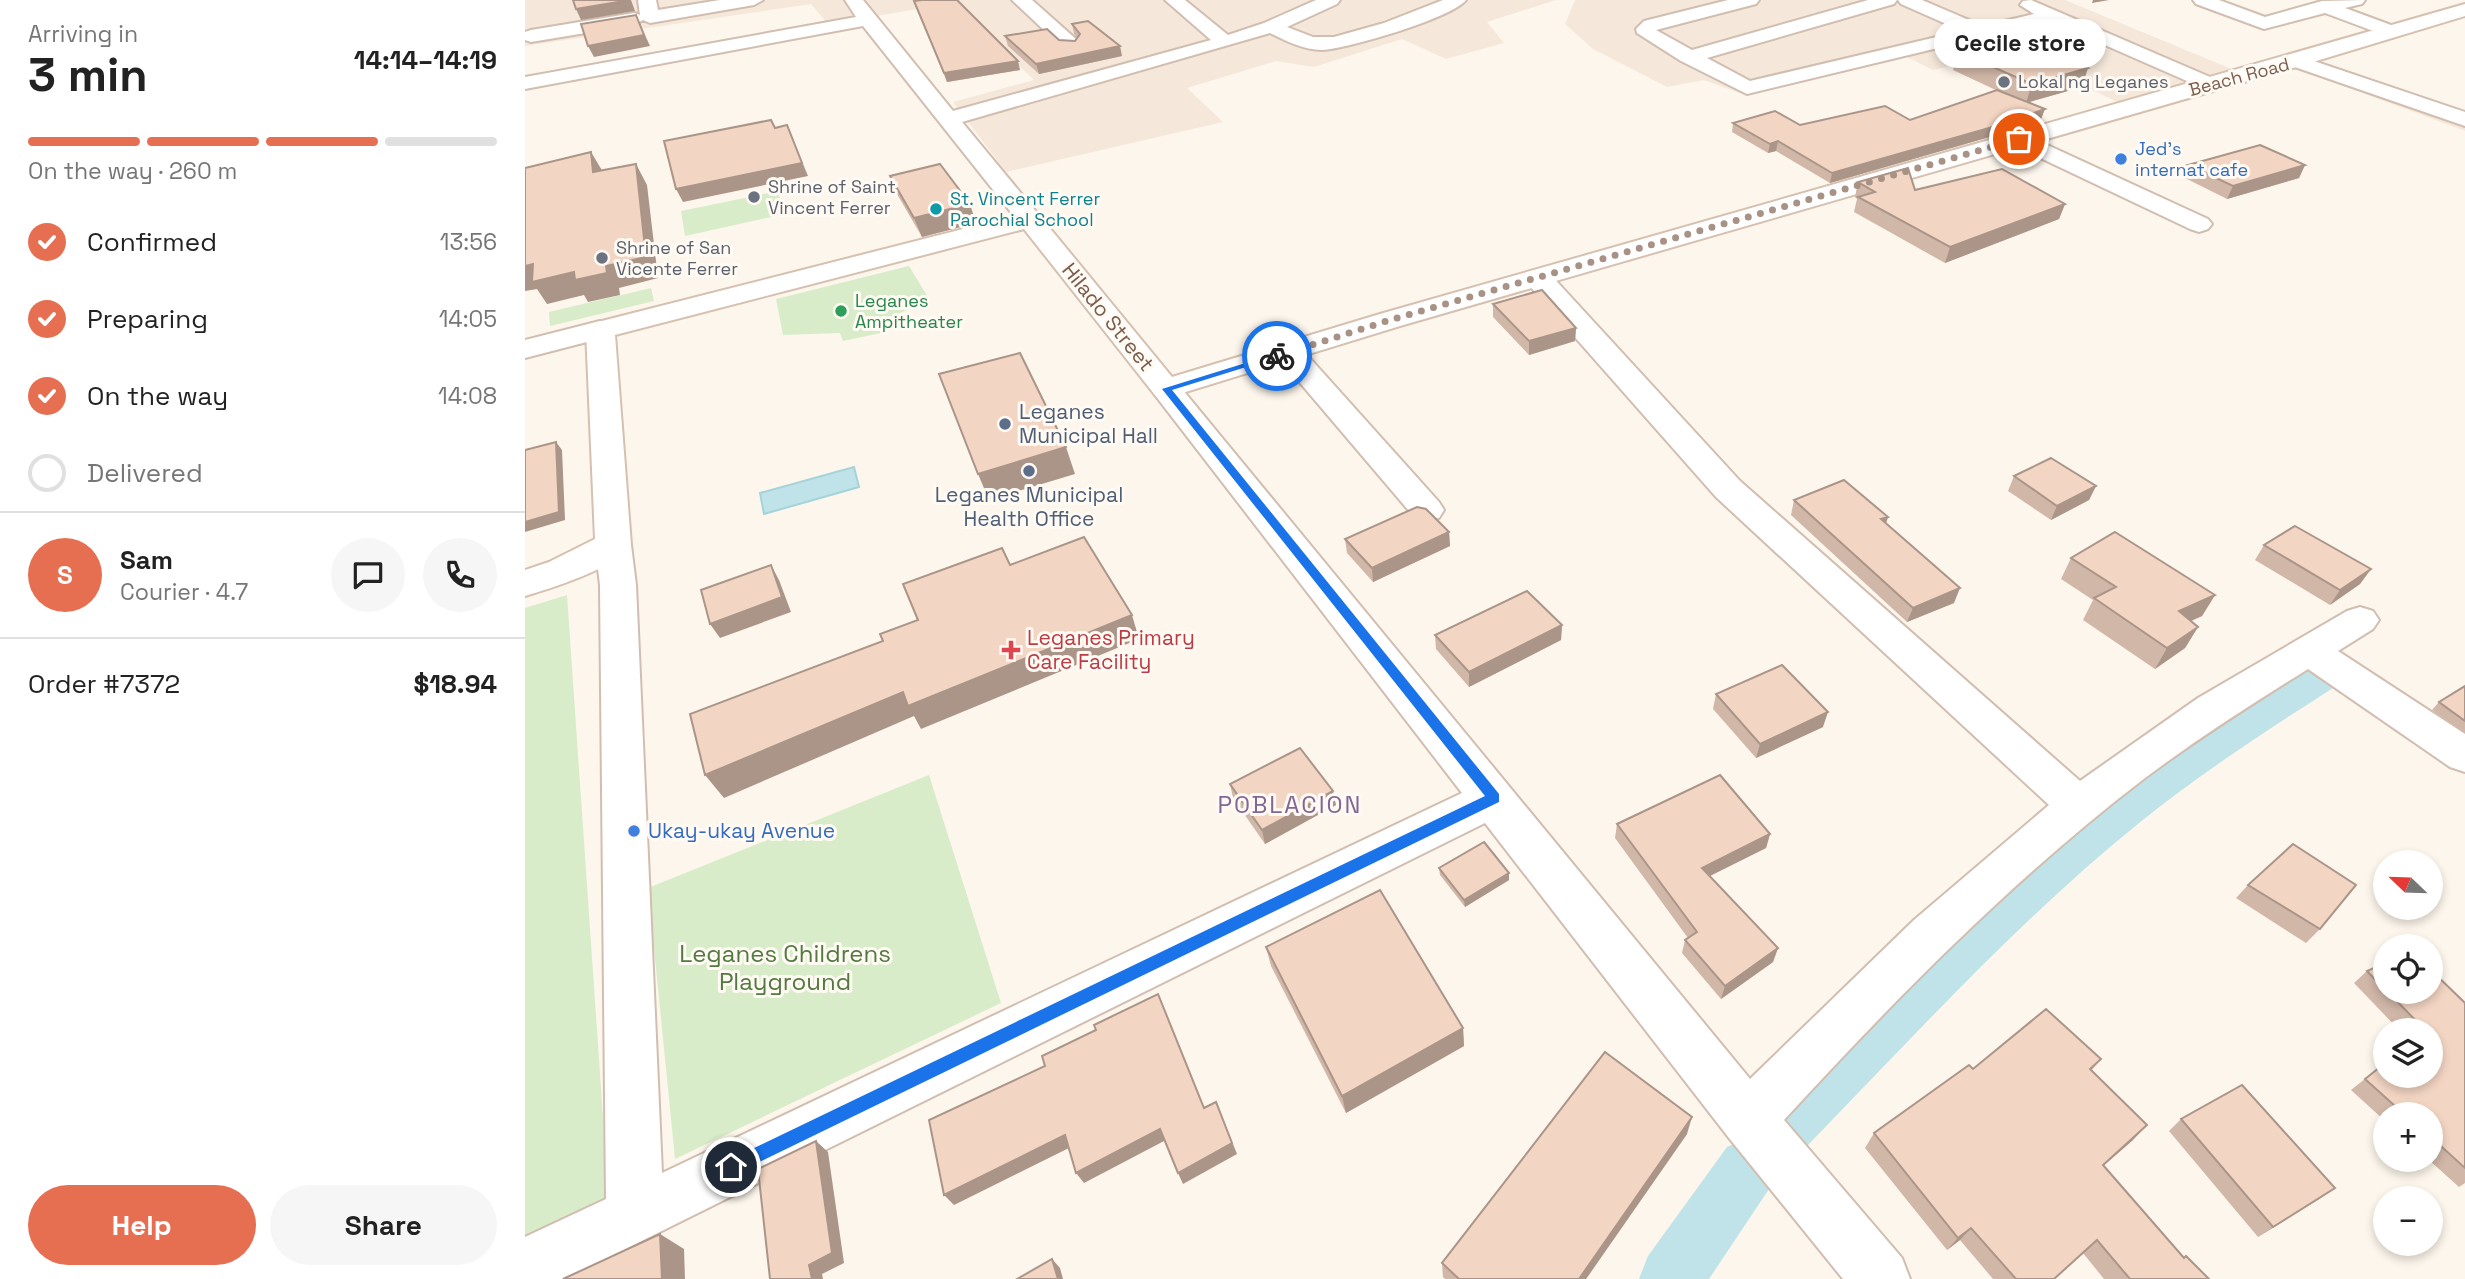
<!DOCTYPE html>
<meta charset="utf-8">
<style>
body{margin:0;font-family:"Space Grotesk",sans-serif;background:#f6f6f6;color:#222;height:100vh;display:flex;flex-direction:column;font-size:26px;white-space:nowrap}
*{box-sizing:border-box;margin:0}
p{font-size:23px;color:#767676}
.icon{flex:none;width:38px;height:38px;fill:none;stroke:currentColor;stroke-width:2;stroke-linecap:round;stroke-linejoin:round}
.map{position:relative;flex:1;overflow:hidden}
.sheet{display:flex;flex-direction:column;background:#fff;width:525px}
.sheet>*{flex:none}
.needle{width:46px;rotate:293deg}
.buttons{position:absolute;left:1848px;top:850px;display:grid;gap:14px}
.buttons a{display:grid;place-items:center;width:70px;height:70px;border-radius:50%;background:#fff;box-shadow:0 4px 10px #0003;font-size:35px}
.pin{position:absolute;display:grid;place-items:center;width:60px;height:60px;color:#fff;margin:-30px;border:4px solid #fff;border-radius:50%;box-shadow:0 2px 7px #0007}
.courier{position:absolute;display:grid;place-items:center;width:70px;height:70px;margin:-35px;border:5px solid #1a73e8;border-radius:50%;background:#fff;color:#222;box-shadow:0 2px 9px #0007}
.bubble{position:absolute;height:49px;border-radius:24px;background:#fff;box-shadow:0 4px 10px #0003;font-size:23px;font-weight:600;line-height:49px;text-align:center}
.headline em{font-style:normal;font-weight:600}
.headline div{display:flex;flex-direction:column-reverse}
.headline{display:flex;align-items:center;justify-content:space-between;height:119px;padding:0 28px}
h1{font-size:46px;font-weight:600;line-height:52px}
.bar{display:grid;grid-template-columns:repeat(4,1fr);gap:10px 7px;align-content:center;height:84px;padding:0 28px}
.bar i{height:9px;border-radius:5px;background:#e0e0e0}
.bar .active{background:#e76f51}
.bar p{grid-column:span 4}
.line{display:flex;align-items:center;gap:18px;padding:0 28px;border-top:2px solid #e0e0e0}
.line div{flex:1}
.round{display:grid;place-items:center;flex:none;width:74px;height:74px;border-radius:37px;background:#f6f6f6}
ol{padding:0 28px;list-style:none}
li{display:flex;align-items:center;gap:21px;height:77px}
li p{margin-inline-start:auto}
li .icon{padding:7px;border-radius:50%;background:#e76f51;color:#fff;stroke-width:4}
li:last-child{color:#767676}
li i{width:38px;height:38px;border:4px solid #e0e0e0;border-radius:50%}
.action{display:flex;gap:14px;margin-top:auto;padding:14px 28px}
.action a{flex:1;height:80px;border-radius:42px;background:#e76f51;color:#fff;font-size:28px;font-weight:600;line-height:80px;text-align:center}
.action a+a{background:#f6f6f6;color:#222}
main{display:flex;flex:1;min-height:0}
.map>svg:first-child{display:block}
.residential{fill:#f5e8da}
.green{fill:#d8ecc9}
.water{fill:#bfe3e8;stroke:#a5d3da;stroke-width:2}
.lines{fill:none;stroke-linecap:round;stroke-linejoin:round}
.canal{fill:#bfe3e8;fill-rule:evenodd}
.minor-casing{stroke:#d1beb0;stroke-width:4}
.secondary-casing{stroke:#d6c0b0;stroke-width:4}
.minor{fill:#fff;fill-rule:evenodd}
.secondary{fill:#fff;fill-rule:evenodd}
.wall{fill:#d1b7a8}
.shaded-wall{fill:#aa9588}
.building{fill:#f3d5c3;stroke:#aa9588;stroke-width:2}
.route{fill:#1a73e8}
.done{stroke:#a89285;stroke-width:7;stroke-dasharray:0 12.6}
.worship-dot{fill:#6b7280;stroke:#fffaf3;stroke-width:2.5}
.shop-dot{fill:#3f7fe0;stroke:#fffaf3;stroke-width:2.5}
.culture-dot{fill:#0f9aa8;stroke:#fffaf3;stroke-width:2.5}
.leisure-dot{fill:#2e9e5b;stroke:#fffaf3;stroke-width:2.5}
.service-dot{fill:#5c6f8a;stroke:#fffaf3;stroke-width:2.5}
.health-dot{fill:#e0444e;stroke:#fffaf3;stroke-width:2.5}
.labels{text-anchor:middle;stroke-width:6;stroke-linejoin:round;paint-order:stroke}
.far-street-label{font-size:18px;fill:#7a5c4d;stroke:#fffaf3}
.far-worship-label{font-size:18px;fill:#5b616d;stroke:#fffaf3;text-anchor:start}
.far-shop-label{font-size:18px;fill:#366cbe;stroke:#fffaf3;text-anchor:start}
.far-culture-label{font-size:18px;fill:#0d838f;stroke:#fffaf3;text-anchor:start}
.far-leisure-label{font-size:18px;fill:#27864d;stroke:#fffaf3;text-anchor:start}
.street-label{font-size:21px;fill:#7a5c4d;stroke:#fffaf3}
.service-label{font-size:21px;fill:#4e5e75;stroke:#fffaf3;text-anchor:start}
.health-label{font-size:21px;fill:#be3a42;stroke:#fffaf3;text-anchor:start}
.shop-label{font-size:21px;fill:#366cbe;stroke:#fffaf3;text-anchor:start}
.quarter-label{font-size:24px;letter-spacing:2px;fill:#846695;stroke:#fffaf3}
.near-park-label{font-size:24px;fill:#537a41;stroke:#fffaf3}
</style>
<main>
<section class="sheet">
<div class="headline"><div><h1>3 min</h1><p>Arriving in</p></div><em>14:14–14:19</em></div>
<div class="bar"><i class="active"></i><i class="active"></i><i class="active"></i><i></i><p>On the way · 260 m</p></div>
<ol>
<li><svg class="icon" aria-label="check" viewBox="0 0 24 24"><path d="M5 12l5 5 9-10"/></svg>Confirmed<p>13:56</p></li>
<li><svg class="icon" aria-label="check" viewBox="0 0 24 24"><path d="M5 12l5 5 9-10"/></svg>Preparing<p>14:05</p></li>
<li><svg class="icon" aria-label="check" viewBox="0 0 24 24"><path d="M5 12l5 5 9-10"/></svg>On the way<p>14:08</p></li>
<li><i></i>Delivered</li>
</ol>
<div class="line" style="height:126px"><b class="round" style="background:#e76f51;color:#fff">S</b><div><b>Sam</b><p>Courier · 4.7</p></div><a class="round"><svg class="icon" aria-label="chat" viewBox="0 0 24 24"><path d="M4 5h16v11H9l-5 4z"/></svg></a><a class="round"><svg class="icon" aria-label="phone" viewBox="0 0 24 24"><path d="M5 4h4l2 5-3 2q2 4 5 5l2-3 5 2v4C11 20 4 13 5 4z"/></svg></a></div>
<div class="line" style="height:91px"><div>Order #7372</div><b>$18.94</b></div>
<div class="action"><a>Help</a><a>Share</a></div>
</section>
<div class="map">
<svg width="1940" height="1279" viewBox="0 0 1940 1279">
<rect width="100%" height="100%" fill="#fdf6ec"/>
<g class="residential">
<polygon points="0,0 1031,0 962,22 979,43 921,59 877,39 789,67 751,61 662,88 698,122 481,172 428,102 509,80 429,3 303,24 286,4 0,46"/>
<polygon points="1050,0 1540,0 1709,70 1594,103 1488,51 1408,70 1378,55 1220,95 1179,80 1142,87 1068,49 1040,24"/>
<polygon points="1781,59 1940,111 1940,131 1757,63"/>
</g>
<g class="green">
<polygon points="253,191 260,214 160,236 156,211"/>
<polygon points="384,266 404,299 355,323 356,333 318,341 315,333 258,335 251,299"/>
<polygon points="126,288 129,301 25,326 24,312"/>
<polygon points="42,595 84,1204 0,1246 0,608"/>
<polygon points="404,775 476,1003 150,1159 123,888"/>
</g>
<polygon class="water" points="329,467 334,487 239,514 235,493"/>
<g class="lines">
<g class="canal">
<path d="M1799,657l15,5 7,11 -7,11c-68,44 -137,88 -200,139 -120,97 -224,212 -331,322l-21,8 -21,-8 -8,-21 8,-21c110,-105 217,-215 338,-307 65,-50 135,-92 205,-134z"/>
<polygon points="1223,1138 1244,1147 1253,1168 1244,1189 1184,1279 1114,1279 1123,1256 1202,1147"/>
</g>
<defs>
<g id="minor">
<polygon points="113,0 131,0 133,10 195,0 238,0 229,5 125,23 118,20 109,25 6,42 0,40 0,32 6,30 109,13 115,15"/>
<path d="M320,0h18l90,111 258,-71 -46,-40h20l43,35 36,-12 52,-23h24l-3,4 -50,23 26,10h21l50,-14 59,-23h23c-14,18 -119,49 -144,50 -18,0 -36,-9 -52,-17l-308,89 81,98 -4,5 -9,3 -9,-3 -158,-199 -338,63v-12l331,-60z"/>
<polygon points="487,0 507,0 552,40 555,44 552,48 538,48"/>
<polygon points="1203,0 1234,0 1231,4 1131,30 1167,50 1343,0 1372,0 1369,4 1182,58 1225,81 1437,31 1376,4 1373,0 1397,0 1458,26 1509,14 1495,5 1498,1 1506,0 1692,80 1695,84 1692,88 1678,88 1525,21 1222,94 1156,61 1112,33 1111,29 1119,21"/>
<polygon points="1668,0 1694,0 1740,17 1797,1 1840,0 1837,4 1820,8 1874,28 1877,32 1867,38 1800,13 1739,29 1671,4"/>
<polygon points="1771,55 1940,112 1940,126 1764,65 1761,61 1764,57"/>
<polygon points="1494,132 1683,219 1687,224 1683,229 1674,232 1665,229 1486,144 1483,139 1486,134"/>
<path d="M1013,270l10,2 192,209 340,300 118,-83 149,-87 13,-4 13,4 6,9 -6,9 -35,22 127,83v38l-15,-5 -142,-98c-56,35 -111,70 -163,109 -132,101 -249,220 -361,342l118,138 8,21h-67l-114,-141 -244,-315 -920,456h-40v-42l81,-38 -6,-614 -5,-40 5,-8 13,-4 13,4 5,8 5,40 26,588 800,-380 -307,-398 -4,-6 4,-6 11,-3 11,3 573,696 164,-159 135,-115 -333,-308 -188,-213 -3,-6 3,-6z"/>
<polygon points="75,321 85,324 89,330 85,336 0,358 0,340"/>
<polygon points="764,343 774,346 914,502 919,510 914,518 902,521 890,518 754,358 749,352 754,346"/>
</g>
<path id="secondary" d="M1940,4v12l-162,49 -903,261 -234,72 -11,-3 -131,-166 -409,106 16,210c-15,23 -79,43 -106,51v-26l24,-8 46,-23 -9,-209 4,-6 440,-112 9,3 133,162 208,-63z"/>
</defs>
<use href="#minor" class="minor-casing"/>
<use href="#secondary" class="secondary-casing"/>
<use href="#minor" class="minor"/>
<use href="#secondary" class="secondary"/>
</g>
<g class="wall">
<polygon points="389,1 495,70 422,82"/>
<polygon points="547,24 597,56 514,74 483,46 480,36 550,41 552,38 549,34"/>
<polygon points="1433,52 1557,87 1503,102 1520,109 1516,119 1475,134 1305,183 1251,151 1243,153 1207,132 1208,123 1275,125 1385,120 1475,92 1428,70"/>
<polygon points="1663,165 1780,165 1774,178 1702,199 1658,177"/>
<polygon points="365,176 451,223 397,237 372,194"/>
<polygon points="1333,182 1390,190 1540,204 1534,219 1420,263 1329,212 1332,199 1330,197"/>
<polygon points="968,304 1051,328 1050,341 1004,355 968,317"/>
<polygon points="1489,476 1571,486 1564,500 1526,520 1483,491"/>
<polygon points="1269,500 1363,517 1361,524 1429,603 1382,622 1266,515"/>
<polygon points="924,532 925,546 848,582 822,553 820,539"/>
<polygon points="1739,545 1846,569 1835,584 1805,605 1730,560"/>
<polygon points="1546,558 1690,595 1677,616 1666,621 1673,627 1660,648 1630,669 1558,620 1568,600 1536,579"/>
<polygon points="1037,625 1036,640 944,687 911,649 910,635"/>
<polygon points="1940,686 1940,733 1907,710 1914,702"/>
<polygon points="1191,694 1298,727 1231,758 1188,709"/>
<polygon points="705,784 811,805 740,844 708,798"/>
<polygon points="1092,824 1245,834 1241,848 1184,876 1253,948 1248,962 1196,999 1157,953 1160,940 1163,938 1090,838"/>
<polygon points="914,868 984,880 940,907 915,875"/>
<polygon points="1723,885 1795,929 1781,943 1711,898"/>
<polygon points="741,947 938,1028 939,1046 821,1113 746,966"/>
<polygon points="1860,963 1860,992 1906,992 1940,1003 1940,1183 1934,1187 1904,1160 1906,1160 1906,1115 1860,1115 1860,1121 1826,1090 1860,1063 1906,1031 1875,1031 1829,983 1842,971"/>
<polygon points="1576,1059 1566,1071 1608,1140 1578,1166 1659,1258 1684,1279 1579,1279 1558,1253 1529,1279 1468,1279 1435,1240 1422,1250 1340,1148 1349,1133 1448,1069"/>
<polygon points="1656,1119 1794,1199 1733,1237 1644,1131"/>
<polygon points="1162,1134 1061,1279 920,1279 918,1277 917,1263"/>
</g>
<g class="shaded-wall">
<polygon points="106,0 110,11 56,20 51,9"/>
<polygon points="1568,0 1584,0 1567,3"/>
<polygon points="111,15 125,46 69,57 63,46"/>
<polygon points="595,46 597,56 514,74 511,64"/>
<polygon points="493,61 495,70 422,82 419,73"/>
<polygon points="1563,68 1557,87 1501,103 1507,84"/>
<polygon points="1520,109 1516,119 1475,134 1305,183 1307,173"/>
<polygon points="262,125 283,176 158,202 151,189"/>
<polygon points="1253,141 1251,151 1243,153 1245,144"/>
<polygon points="66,152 78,172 68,172"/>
<polygon points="111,164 122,185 133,278 94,288 95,295 63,302 59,295 22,304 12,289 0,291 0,266 8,264 49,272 81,266"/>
<polygon points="1780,165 1774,178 1702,199 1708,186"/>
<polygon points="445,204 451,223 397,237 389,218"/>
<polygon points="1540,204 1534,219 1420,263 1425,247"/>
<polygon points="1051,328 1050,341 1004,355 1004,341"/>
<polygon points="31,442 37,450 40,520 0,532 0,522"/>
<polygon points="541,447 550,474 464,500 453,474"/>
<polygon points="1571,486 1564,500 1526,520 1532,506"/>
<polygon points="1363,517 1358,531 1356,519"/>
<polygon points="924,532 925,546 848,582 847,568"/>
<polygon points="246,565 254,580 266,612 195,638 185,624"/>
<polygon points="1846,569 1835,584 1805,605 1815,590"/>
<polygon points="1435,588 1429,603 1382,622 1388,608"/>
<polygon points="1690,595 1677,616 1641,632 1654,611"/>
<polygon points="607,615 614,639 396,729 389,716 199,798 180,775 378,692"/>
<polygon points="1037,625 1036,640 944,687 944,672"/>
<polygon points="1673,627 1660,648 1630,669 1642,648"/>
<polygon points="1303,712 1298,727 1231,758 1235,744"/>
<polygon points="808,791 811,805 740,844 737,830"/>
<polygon points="1245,834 1241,848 1173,882 1177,868"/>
<polygon points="984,873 984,880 940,907 939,900"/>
<polygon points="1253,948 1248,962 1196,999 1200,986"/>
<polygon points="938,1028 939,1046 821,1113 817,1096"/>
<polygon points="691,1102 712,1154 658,1184 653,1173"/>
<polygon points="1167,1117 1162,1134 1061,1279 1054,1279"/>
<polygon points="1622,1125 1608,1140 1563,1179 1578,1165"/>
<polygon points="635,1129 641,1140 559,1183 551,1173"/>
<polygon points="540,1135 548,1146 429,1205 419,1195"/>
<polygon points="291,1141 303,1152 319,1263 297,1274 298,1279 287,1279 284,1265"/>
<polygon points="1810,1188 1794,1199 1733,1237 1748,1227"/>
<polygon points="1446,1228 1435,1240 1422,1250 1433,1238"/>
<polygon points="135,1234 159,1249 160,1279 137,1279"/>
<polygon points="527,1259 535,1268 538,1279 533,1279"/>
</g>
<g class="building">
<polygon points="48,0 105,0 51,9"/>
<polygon points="397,0 432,0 493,61 419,73 389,1"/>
<polygon points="111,15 119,35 63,46 56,24"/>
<polygon points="563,21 595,46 511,64 480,36 522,29 534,40 550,41 555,34 547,24"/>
<polygon points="1495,36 1563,68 1507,84 1433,52"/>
<polygon points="1472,90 1520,109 1478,124 1307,173 1253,141 1245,144 1208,123 1250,111 1275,125 1360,106 1385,120"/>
<polygon points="246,120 250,128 262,125 277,163 151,189 139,141"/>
<polygon points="1735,145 1780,165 1708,186 1663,165"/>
<polygon points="66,152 68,172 111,164 121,257 81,266 82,273 50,280 49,272 7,282 8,264 0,266 0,168"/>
<polygon points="415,164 445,204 389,218 365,176"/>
<polygon points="1383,168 1390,190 1477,169 1540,204 1425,247 1333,197 1350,192 1333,182"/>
<polygon points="1017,290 1051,328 1004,341 968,304"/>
<polygon points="495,353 541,447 453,474 414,374"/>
<polygon points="31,442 34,512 0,522 0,450"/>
<polygon points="1526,458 1571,486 1532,506 1489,476"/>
<polygon points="1319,480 1363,517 1356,519 1435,588 1388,608 1269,500"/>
<polygon points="892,507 901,509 924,532 847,568 820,539"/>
<polygon points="1770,526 1846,569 1815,590 1739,545"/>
<polygon points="1590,532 1690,595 1654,611 1673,627 1642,648 1569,598 1591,587 1546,558"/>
<polygon points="559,537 607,615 383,706 378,692 180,775 165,714 358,641 355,634 393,620 378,584 477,548 485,565"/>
<polygon points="246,565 257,597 185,624 176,590"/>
<polygon points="1002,591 1037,625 944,672 910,635"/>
<polygon points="1257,665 1303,712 1235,744 1191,694"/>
<polygon points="1940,686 1940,721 1914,702"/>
<polygon points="775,748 808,791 737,830 705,784"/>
<polygon points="1195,775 1245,834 1177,868 1253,948 1200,986 1160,940 1172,932 1092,824"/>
<polygon points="959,842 984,873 939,900 914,868"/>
<polygon points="1768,844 1831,885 1795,929 1723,885"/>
<polygon points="855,890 938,1028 817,1096 741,947"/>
<polygon points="1860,963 1860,990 1842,971"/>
<polygon points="1906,970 1940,1003 1940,1168 1906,1137 1906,1115 1880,1115 1840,1079 1860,1063 1860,1076 1906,1076 1906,1031 1901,1031 1863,992 1906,992"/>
<polygon points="633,994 679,1108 691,1102 707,1143 653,1173 635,1129 551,1173 540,1135 419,1195 404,1120 520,1066 517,1056 571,1030 569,1025"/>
<polygon points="1521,1009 1576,1059 1565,1069 1622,1125 1578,1165 1659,1258 1661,1256 1684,1279 1605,1279 1572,1240 1529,1279 1491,1279 1446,1228 1433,1238 1349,1133 1444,1065 1448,1069"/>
<polygon points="1080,1052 1167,1117 1054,1279 934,1279 917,1263"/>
<polygon points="1717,1085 1810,1188 1748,1227 1656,1119"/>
<polygon points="291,1141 307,1253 284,1265 287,1279 245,1279 233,1169"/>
<polygon points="135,1234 137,1279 38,1279"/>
<polygon points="527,1259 533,1279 492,1279"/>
</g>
<polygon class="route" points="749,354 757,356 647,390 974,794 974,802 212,1173 206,1176 200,1173 198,1167 200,1162 960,796 637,389"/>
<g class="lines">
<polyline class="done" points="752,356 865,320 1494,139"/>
</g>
<g class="worship-dot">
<circle cx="1479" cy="82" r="7"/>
<circle cx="229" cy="197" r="7"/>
<circle cx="77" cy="258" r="7"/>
</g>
<g class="shop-dot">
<circle cx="1596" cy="159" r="7"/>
<circle cx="109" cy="831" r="7"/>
</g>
<circle class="culture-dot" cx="411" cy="209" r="7"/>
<circle class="leisure-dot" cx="316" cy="311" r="7"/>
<g class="service-dot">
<circle cx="480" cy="424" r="7"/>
<circle cx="504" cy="471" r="7"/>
</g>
<path class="health-dot" d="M482.5 639.5h7v7h7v7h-7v7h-7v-7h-7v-7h7z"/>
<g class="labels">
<g class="far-street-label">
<text transform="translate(1714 77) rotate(-15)" y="6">Beach Road</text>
</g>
<g class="far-worship-label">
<text x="1493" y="88">Lokal ng Leganes</text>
<text x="243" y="193">Shrine of Saint<tspan x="243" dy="21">Vincent Ferrer</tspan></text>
<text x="91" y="254">Shrine of San<tspan x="91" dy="21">Vicente Ferrer</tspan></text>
</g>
<g class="far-shop-label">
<text x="1610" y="155">Jed's<tspan x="1610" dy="21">internat cafe</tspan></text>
</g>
<g class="far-culture-label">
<text x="425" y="205">St. Vincent Ferrer<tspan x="425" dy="21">Parochial School</tspan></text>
</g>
<g class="far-leisure-label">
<text x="330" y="307">Leganes<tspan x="330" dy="21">Ampitheater</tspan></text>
</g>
<g class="street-label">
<text transform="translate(583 317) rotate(51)" y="7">Hilado Street</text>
</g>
<g class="service-label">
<text x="494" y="419">Leganes<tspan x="494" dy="24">Municipal Hall</tspan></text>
<text x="504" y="502" text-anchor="middle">Leganes Municipal<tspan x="504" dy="24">Health Office</tspan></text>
</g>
<g class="health-label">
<text x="502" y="645">Leganes Primary<tspan x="502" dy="24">Care Facility</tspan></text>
</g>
<g class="shop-label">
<text x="123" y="838">Ukay-ukay Avenue</text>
</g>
<g class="quarter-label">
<text x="765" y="813">POBLACION</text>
</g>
<g class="near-park-label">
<text x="260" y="962">Leganes Childrens<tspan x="260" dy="28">Playground</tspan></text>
</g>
</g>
</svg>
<div class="buttons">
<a><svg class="needle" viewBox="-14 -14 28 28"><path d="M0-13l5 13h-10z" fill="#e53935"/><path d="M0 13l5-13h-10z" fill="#767676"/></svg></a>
<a><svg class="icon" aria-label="locate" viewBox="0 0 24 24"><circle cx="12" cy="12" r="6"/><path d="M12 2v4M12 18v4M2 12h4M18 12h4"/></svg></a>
<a><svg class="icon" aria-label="layers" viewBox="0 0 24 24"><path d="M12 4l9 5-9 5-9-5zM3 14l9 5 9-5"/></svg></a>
<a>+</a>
<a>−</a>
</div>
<div class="pin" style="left:1494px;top:139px;background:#ea580c"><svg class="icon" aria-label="bag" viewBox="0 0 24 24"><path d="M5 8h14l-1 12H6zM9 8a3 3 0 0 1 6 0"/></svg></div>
<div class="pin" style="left:206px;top:1167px;background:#1f2937"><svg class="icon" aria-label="home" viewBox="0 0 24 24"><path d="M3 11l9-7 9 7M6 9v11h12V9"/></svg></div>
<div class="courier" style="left:752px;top:356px"><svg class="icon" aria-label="bike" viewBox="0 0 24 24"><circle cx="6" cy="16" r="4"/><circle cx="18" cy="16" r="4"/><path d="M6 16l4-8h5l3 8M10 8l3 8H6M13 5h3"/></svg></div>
<div class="bubble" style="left:1409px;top:19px;width:172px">Cecile store</div>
</div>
</main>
